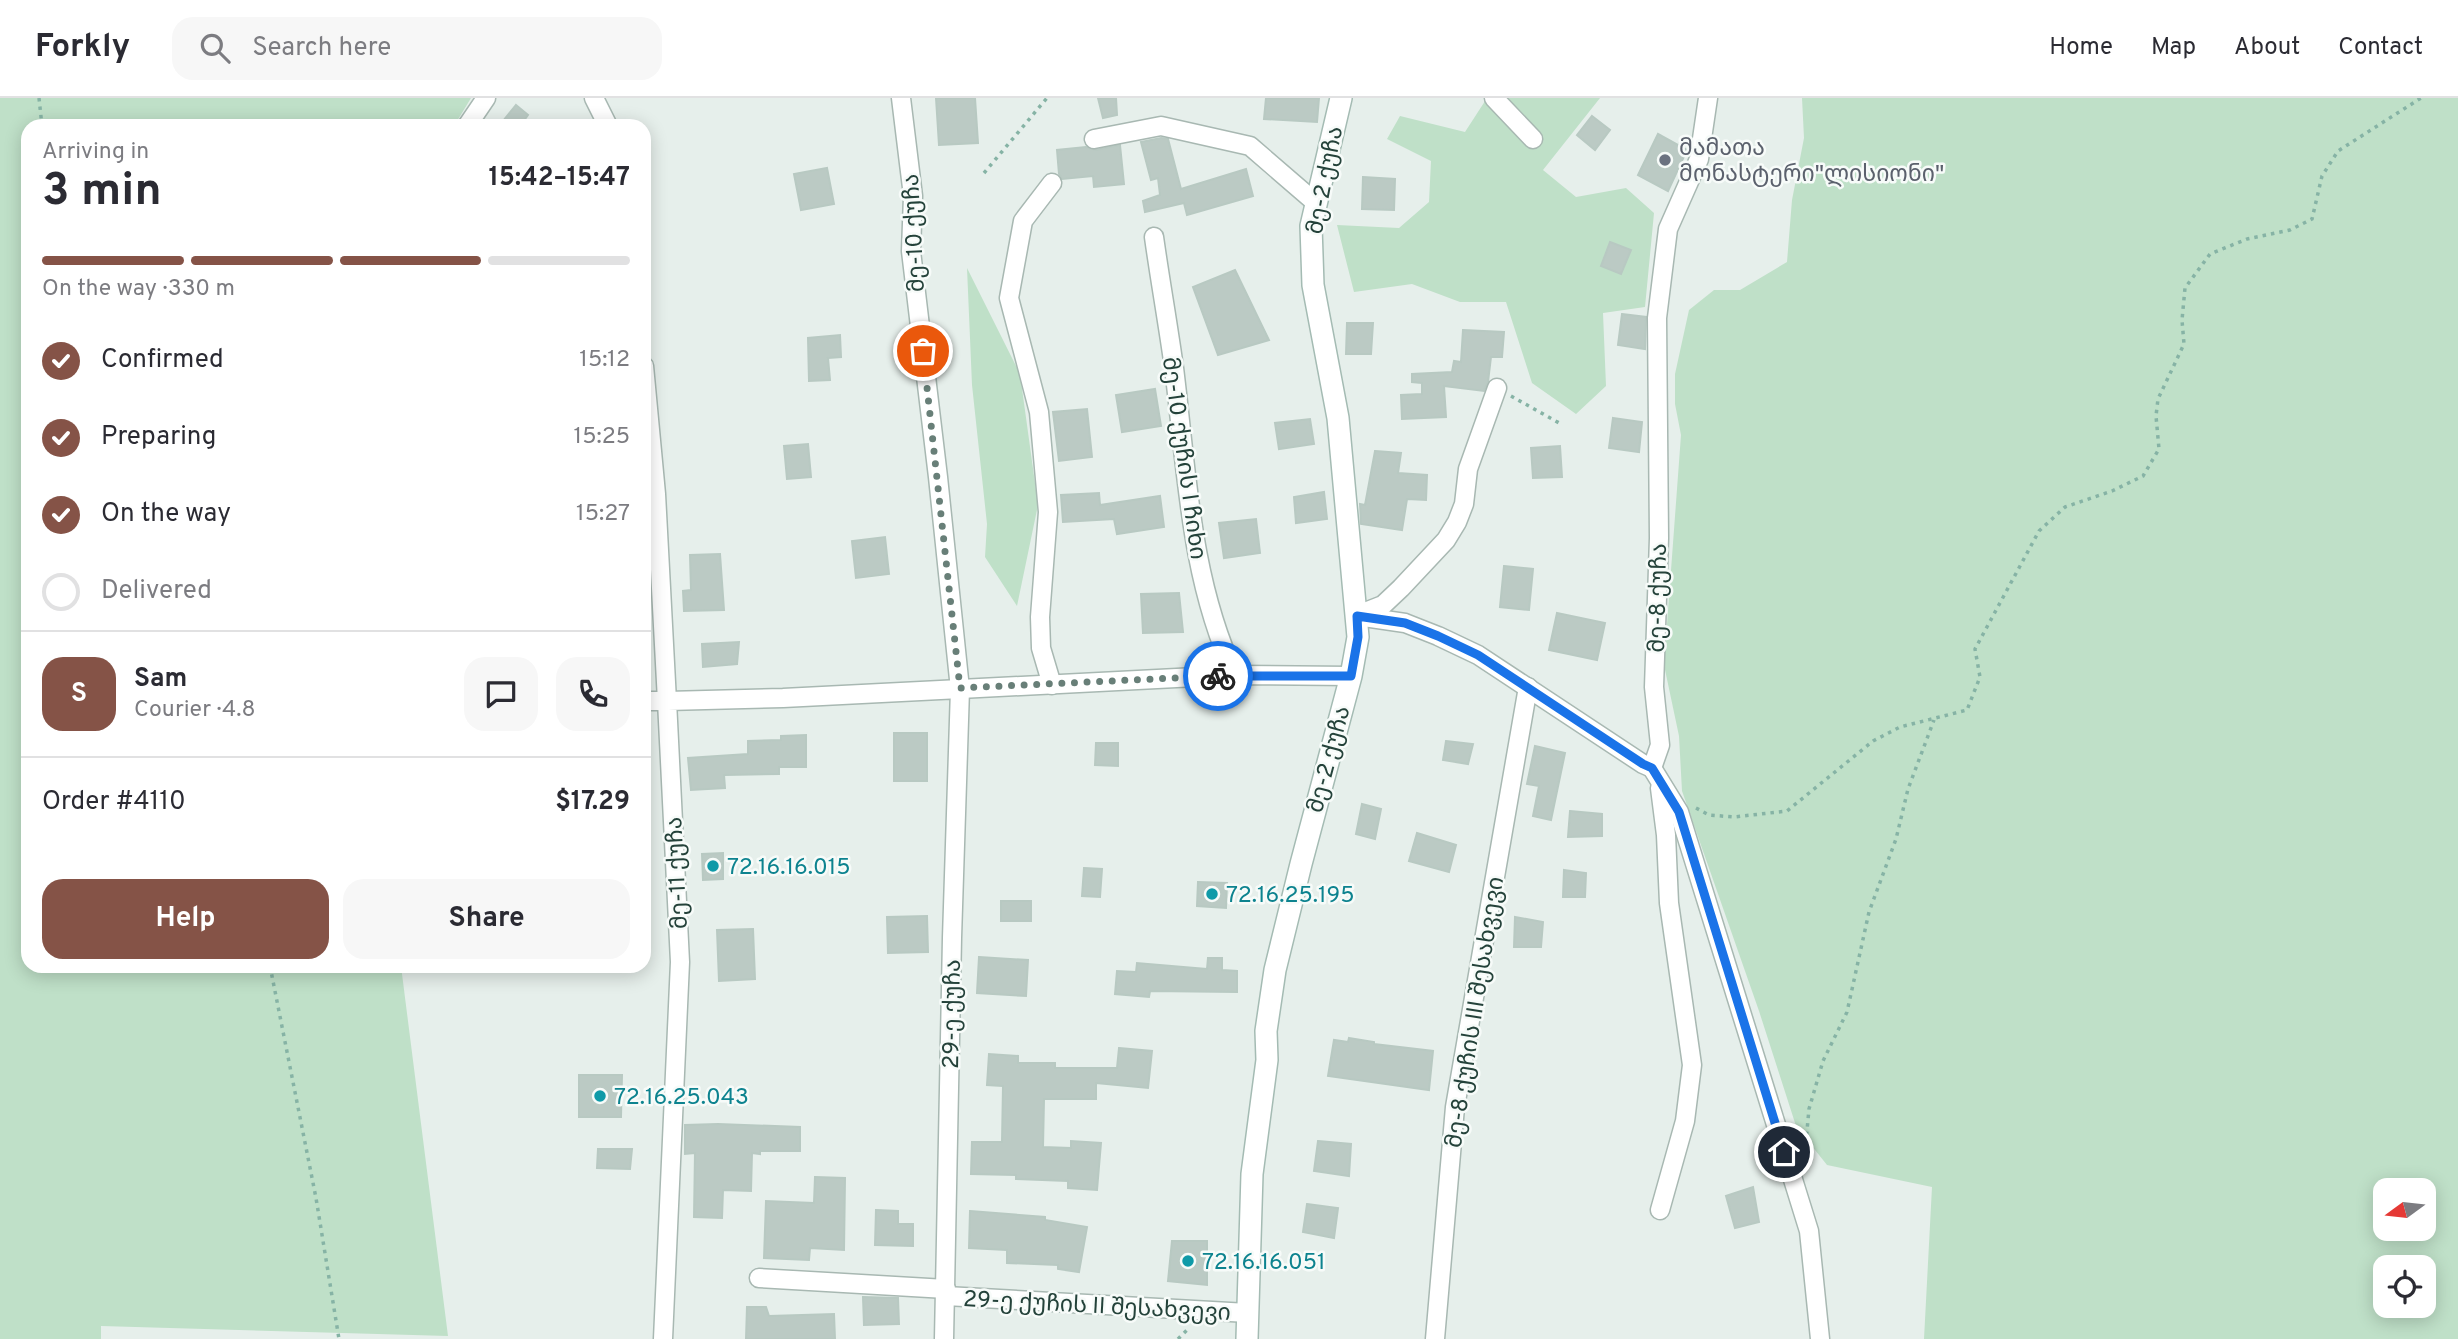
<!DOCTYPE html>
<meta charset="utf-8">
<style>
body{margin:0;font-family:Overpass,"Noto Sans Georgian",sans-serif;background:#f7f7f7;color:#2b2b33;height:100vh;display:flex;flex-direction:column;font-size:26px;white-space:nowrap}
*{box-sizing:border-box;margin:0}
p{font-size:23px;color:#7c7c81}
.icon{flex:none;width:38px;height:38px;fill:none;stroke:currentColor;stroke-width:2;stroke-linecap:round;stroke-linejoin:round}
.map{position:relative;flex:1;overflow:hidden}
.drawer{position:absolute;left:21px;top:21px;width:630px;height:854px;display:flex;flex-direction:column;background:#fff;border-radius:21px;box-shadow:0 4px 18px #0003}
.drawer>*{flex:none}
.needle{width:46px;rotate:255deg}
.tools{position:absolute;left:2373px;top:1080px;display:grid;gap:14px}
.tools a{display:grid;place-items:center;width:63px;height:63px;border-radius:14px;background:#fff;box-shadow:0 4px 18px #0003;font-size:35px}
.pin{position:absolute;display:grid;place-items:center;width:60px;height:60px;color:#fff;margin:-30px;border:4px solid #fff;border-radius:50%;box-shadow:0 2px 7px #0007}
.courier{position:absolute;display:grid;place-items:center;width:70px;height:70px;margin:-35px;border:5px solid #1a73e8;border-radius:50%;background:#fff;color:#222;box-shadow:0 2px 9px #0007}
.overview em{font-style:normal;font-weight:700}
.overview div{display:flex;flex-direction:column-reverse}
.overview{display:flex;align-items:center;justify-content:space-between;height:119px;padding:0 21px}
h1{font-size:46px;font-weight:700;line-height:52px}
.bar{display:grid;grid-template-columns:repeat(4,1fr);gap:10px 7px;align-content:center;height:84px;padding:0 21px}
.bar i{height:9px;border-radius:5px;background:#e1e1e2}
.bar .on{background:#855347}
.bar p{grid-column:span 4}
.line{display:flex;align-items:center;gap:18px;padding:0 21px;border-top:2px solid #e1e1e2}
.line div{flex:1}
.round{display:grid;place-items:center;flex:none;width:74px;height:74px;border-radius:21px;background:#f7f7f7}
ol{padding:0 21px;list-style:none}
li{display:flex;align-items:center;gap:21px;height:77px}
li p{margin-inline-start:auto}
li .icon{padding:7px;border-radius:50%;background:#855347;color:#fff;stroke-width:4}
li:last-child{color:#7c7c81}
li i{width:38px;height:38px;border:4px solid #e1e1e2;border-radius:50%}
.button{display:flex;gap:14px;margin-top:auto;padding:14px 21px}
.button a{flex:1;height:80px;border-radius:21px;background:#855347;color:#fff;font-size:28px;font-weight:700;line-height:80px;text-align:center}
.button a+a{background:#f7f7f7;color:#2b2b33}
header{display:flex;align-items:center;gap:42px;box-sizing:border-box;height:98px;padding:0 35px;background:#fff;border-bottom:2px solid #e1e1e2}
header strong{font-size:33px}
nav{display:flex;gap:38px;margin-inline-start:auto;font-size:24px}
.search{width:490px;height:63px;background:#f7f7f7;display:flex;align-items:center;gap:18px;box-sizing:border-box;padding:0 24px;border-radius:21px;color:#7c7c81;font-size:26px}
.map>svg:first-child{display:block}
.green{fill:#bfe0c8;fill-rule:evenodd}
.building{fill:#bbcac4;stroke:#b8c9c2;stroke-width:2}
.lines{fill:none;stroke-linecap:round;stroke-linejoin:round}
.minor-casing{stroke:#a8b8b2;stroke-width:21}
.secondary-casing{stroke:#a4bbb3;stroke-width:24}
.path{stroke:#86b3a5;stroke-width:3.5;stroke-dasharray:3.5 5;stroke-linecap:butt}
.minor{stroke:#fff;stroke-width:18}
.secondary{stroke:#fff;stroke-width:21}
.done{stroke:#687f78;stroke-width:7;stroke-dasharray:0 12.6}
.route{stroke:#1a73e8;stroke-width:9}
.worship-dot{fill:#6b7280;stroke:#f7fbf9;stroke-width:2.5}
.culture-dot{fill:#0f9aa8;stroke:#f7fbf9;stroke-width:2.5}
.labels{text-anchor:middle;stroke-width:5;stroke-linejoin:round;paint-order:stroke}
.worship-label{font-size:23px;fill:#5b616d;stroke:#f7fbf9;text-anchor:start}
.street-label{font-size:23px;fill:#24423a;stroke:#f7fbf9}
.culture-label{font-size:23px;fill:#0d838f;stroke:#f7fbf9;text-anchor:start}
</style>
<header>
<strong>Forkly</strong>
<div class="search"><svg class="icon" aria-label="search" viewBox="0 0 24 24"><circle cx="10" cy="10" r="6"/><path d="M15 15l6 6"/></svg>Search here</div>
<nav><a>Home</a><a>Map</a><a>About</a><a>Contact</a></nav>
</header>
<div class="map">
<svg width="2458" height="1241" viewBox="0 0 2458 1241">
<rect width="100%" height="100%" fill="#e6efeb"/>
<g class="green">
<polygon points="0,0 471,0 454,28 28,28 28,868 401,868 448,1238 101,1228 101,1241 0,1241"/>
<polygon points="1487,0 1600,0 1543,72 1576,99 1626,90 1654,115 1645,209 1603,215 1606,288 1576,316 1532,285 1506,204 1460,204 1412,186 1354,194 1337,127 1399,130 1429,104 1431,63 1387,41 1400,18 1465,34"/>
<path d="M1802,0h656v1241h-534l8,-152 -105,-22 -31,-39 -37,-115 -77,-220 -3,-55 -15,-71 17,-230 -6,-31v-30l14,-64 25,-20h26l47,-28 5,-62 12,-62zM2385,1092h39v38h-39zM2385,1169h39v39h-39z"/>
<polygon points="967,170 1020,276 1038,407 1017,508 985,459 987,426 972,287"/>
</g>
<g class="building">
<polygon points="936,0 975,0 978,45 939,47"/>
<polygon points="1098,0 1116,0 1117,17 1103,20"/>
<polygon points="1266,0 1319,0 1317,24 1264,21"/>
<polygon points="516,7 528,17 520,28 499,28"/>
<polygon points="1592,18 1610,32 1595,52 1577,37"/>
<polygon points="1658,36 1687,52 1668,93 1638,77"/>
<polygon points="1161,40 1168,41 1181,91 1246,71 1253,98 1187,117 1184,105 1145,114 1143,103 1160,97 1158,80 1151,82 1141,44"/>
<polygon points="1120,47 1124,86 1094,89 1093,78 1062,81 1059,76 1057,52 1086,49 1096,52"/>
<polygon points="827,70 834,106 801,112 794,76"/>
<polygon points="1363,79 1395,81 1394,112 1362,111"/>
<polygon points="1610,144 1631,152 1621,176 1601,168"/>
<polygon points="1235,172 1269,242 1218,257 1193,189"/>
<polygon points="1622,216 1646,219 1645,251 1618,247"/>
<polygon points="1347,225 1373,225 1371,256 1346,256"/>
<polygon points="1463,232 1504,234 1502,259 1491,259 1488,284 1484,293 1444,288 1446,319 1402,321 1401,297 1422,296 1422,285 1412,284 1412,276 1452,274 1454,263 1461,264"/>
<polygon points="840,237 841,259 828,260 830,282 809,283 808,240"/>
<polygon points="1155,291 1161,328 1122,334 1116,297"/>
<polygon points="1087,311 1092,359 1059,363 1053,314"/>
<polygon points="1613,320 1642,324 1639,354 1609,350"/>
<polygon points="1310,321 1314,346 1279,351 1275,325"/>
<polygon points="808,346 811,379 787,381 784,348"/>
<polygon points="1560,348 1562,379 1533,380 1531,350"/>
<polygon points="1375,353 1401,355 1398,375 1427,377 1426,402 1407,401 1402,432 1361,426 1360,406 1365,407"/>
<polygon points="1324,394 1327,421 1296,425 1294,399"/>
<polygon points="1099,395 1100,407 1160,398 1164,429 1117,436 1114,421 1063,424 1061,397"/>
<polygon points="1256,421 1260,455 1224,460 1219,425"/>
<polygon points="885,439 889,476 856,480 852,443"/>
<polygon points="720,456 724,512 684,513 683,493 691,492 690,457"/>
<polygon points="1504,468 1533,471 1529,512 1500,509"/>
<polygon points="1179,495 1183,534 1143,535 1141,496"/>
<polygon points="1557,515 1605,525 1597,562 1549,552"/>
<polygon points="739,544 737,566 703,569 702,546"/>
<rect x="894" y="635" width="33" height="48"/>
<polygon points="806,637 806,669 779,669 779,676 724,677 725,690 691,692 688,660 748,656 748,643 781,642 781,638"/>
<polygon points="1446,643 1473,646 1468,666 1443,662"/>
<polygon points="1096,645 1118,645 1118,668 1095,667"/>
<polygon points="1535,648 1565,655 1551,722 1533,718 1539,688 1527,686"/>
<polygon points="1362,706 1381,711 1375,741 1356,736"/>
<polygon points="1570,713 1602,716 1602,738 1568,739"/>
<polygon points="1417,735 1456,747 1449,774 1409,763"/>
<polygon points="723,755 723,781 703,782 702,756"/>
<polygon points="1084,770 1102,771 1100,799 1082,798"/>
<polygon points="1564,772 1586,775 1585,799 1563,799"/>
<polygon points="1198,784 1227,785 1226,810 1197,808"/>
<rect x="1001" y="803" width="30" height="20"/>
<polygon points="927,818 928,854 888,855 887,819"/>
<polygon points="1515,819 1543,824 1541,849 1514,849"/>
<polygon points="753,831 755,881 719,883 717,832"/>
<polygon points="979,859 1028,862 1026,898 977,895"/>
<polygon points="1208,860 1222,860 1222,872 1237,873 1237,894 1150,893 1149,899 1115,896 1117,873 1136,874 1137,865 1207,871"/>
<polygon points="1349,940 1374,944 1374,946 1433,953 1429,992 1328,978 1334,942 1348,944"/>
<polygon points="1119,950 1152,953 1148,990 1096,985 1096,1001 1044,1001 1043,1049 1071,1050 1071,1043 1101,1045 1097,1092 1068,1090 1068,1083 1016,1081 1016,1077 971,1076 972,1044 1002,1044 1003,988 987,987 989,956 1018,958 1018,965 1055,965 1055,970 1117,970"/>
<polygon points="579,977 622,977 621,1019 579,1019"/>
<polygon points="718,1026 800,1029 800,1053 760,1053 760,1056 752,1055 751,1093 723,1092 722,1120 694,1119 695,1055 685,1056 685,1027"/>
<polygon points="1318,1043 1351,1046 1349,1078 1314,1073"/>
<polygon points="598,1051 632,1051 630,1071 597,1070"/>
<polygon points="815,1079 845,1080 844,1152 810,1150 809,1162 764,1160 766,1103 814,1105"/>
<polygon points="1753,1089 1759,1124 1735,1130 1726,1098"/>
<polygon points="1307,1106 1338,1110 1334,1140 1303,1134"/>
<polygon points="876,1112 898,1113 898,1126 913,1126 913,1148 875,1147"/>
<polygon points="970,1113 1045,1119 1045,1122 1087,1129 1079,1174 1058,1171 1058,1167 1007,1165 1007,1152 969,1150"/>
<polygon points="1172,1143 1207,1143 1207,1187 1168,1183"/>
<polygon points="863,1199 898,1200 899,1226 864,1227"/>
<polygon points="747,1209 766,1209 769,1218 834,1216 835,1241 746,1241"/>
</g>
<g class="lines">
<defs>
<g id="minor">
<polyline points="594,0 608,28"/>
<polyline points="901,0 913,98 911,153 938,379 960,591 1235,577 1351,578"/>
<polyline points="1494,0 1533,41"/>
<polyline points="467,28 486,0"/>
<polyline points="1094,41 1161,28 1250,48 1316,105"/>
<polyline points="1052,85 1023,123 1009,200 1039,314 1048,414 1040,519 1041,550 1052,587"/>
<path d="M1154,139c6,43 14,87 20,131 13,104 16,211 61,307"/>
<polyline points="644,268 656,396 667,603 644,603"/>
<polyline points="1360,516 1383,507 1401,490 1446,442 1457,424 1464,406 1468,371 1497,290"/>
<polyline points="1357,518 1405,525 1438,538 1478,557 1643,666 1652,670"/>
<polyline points="1652,670 1660,647 1654,589 1659,440 1657,220 1668,131 1699,61 1708,0"/>
<polyline points="1652,670 1679,714 1809,1133 1820,1241"/>
<polyline points="1660,1112 1685,1023 1692,967 1669,805 1666,737 1660,690"/>
<polyline points="759,1180 946,1191"/>
<polyline points="946,1198 1248,1215"/>
<polyline points="663,1241 680,864 667,603 783,600 960,591 952,840 944,1241"/>
<polyline points="1435,1241 1455,1009 1528,589"/>
</g>
<polyline id="secondary" points="1247,1241 1252,1076 1267,962 1266,933 1275,872 1301,766 1351,578 1358,539 1338,320 1313,187 1311,128 1341,0"/>
</defs>
<use href="#minor" class="minor-casing"/>
<use href="#secondary" class="secondary-casing"/>
<g class="path">
<polyline points="39,0 42,28"/>
<polyline points="984,75 1047,0"/>
<polyline points="28,109 26,117 25,169 28,173"/>
<polyline points="1511,298 1561,326"/>
<polyline points="1696,710 1709,717 1734,719 1787,713 1873,643 1900,629 1967,612 1980,579 1975,551 2039,433 2065,409 2112,393 2143,378 2159,351 2156,318 2158,301 2184,246 2182,222 2185,190 2210,156 2247,141 2290,132 2312,121 2322,78 2338,53 2421,0"/>
<polyline points="270,868 316,1100 339,1241"/>
<polyline points="1805,1054 1809,1011 1823,963 1847,914 1869,814 1896,741 1908,691 1934,622"/>
<polyline points="1178,1241 1189,1230"/>
</g>
<use href="#minor" class="minor"/>
<use href="#secondary" class="secondary"/>
</g>
<g class="lines">
<polyline class="done" points="923,253 960,590 1218,578"/>
<polyline class="route" points="1218,578 1351,578 1358,539 1357,518 1405,525 1438,538 1478,557 1643,666 1652,670 1679,714 1784,1054"/>
</g>
<circle class="worship-dot" cx="1665" cy="62" r="7"/>
<g class="culture-dot">
<circle cx="713" cy="768" r="7"/>
<circle cx="1212" cy="796" r="7"/>
<circle cx="600" cy="998" r="7"/>
<circle cx="1188" cy="1163" r="7"/>
</g>
<g class="labels">
<g class="worship-label">
<text x="1679" y="57">მამათა<tspan x="1679" dy="26">მონასტერი"ლისიონი"</tspan></text>
</g>
<g class="street-label">
<text transform="translate(1324 82) rotate(-79)" y="8">მე-2 ქუჩა</text>
<text transform="translate(913 135) rotate(-93)" y="8">მე-10 ქუჩა</text>
<text transform="translate(1185 360) rotate(82)" y="8">მე-10 ქუჩის I ჩიხი</text>
<text transform="translate(1657 500) rotate(-89)" y="8">მე-8 ქუჩა</text>
<text transform="translate(1328 661) rotate(-75)" y="8">მე-2 ქუჩა</text>
<text transform="translate(676 775) rotate(-93)" y="8">მე-11 ქუჩა</text>
<text transform="translate(1474 914) rotate(-81)" y="8">მე-8 ქუჩის III შესახვევი</text>
<text transform="translate(951 916) rotate(-89)" y="8">29-ე ქუჩა</text>
<text transform="translate(1097 1207) rotate(3)" y="8">29-ე ქუჩის II შესახვევი</text>
</g>
<g class="culture-label">
<text x="727" y="776">72.16.16.015</text>
<text x="1226" y="804">72.16.25.195</text>
<text x="614" y="1006">72.16.25.043</text>
<text x="1202" y="1171">72.16.16.051</text>
</g>
</g>
</svg>
<div class="tools">
<a><svg class="needle" viewBox="-14 -14 28 28"><path d="M0-13l5 13h-10z" fill="#e53935"/><path d="M0 13l5-13h-10z" fill="#7c7c81"/></svg></a>
<a><svg class="icon" aria-label="locate" viewBox="0 0 24 24"><circle cx="12" cy="12" r="6"/><path d="M12 2v4M12 18v4M2 12h4M18 12h4"/></svg></a>
</div>
<div class="pin" style="left:923px;top:253px;background:#ea580c"><svg class="icon" aria-label="bag" viewBox="0 0 24 24"><path d="M5 8h14l-1 12H6zM9 8a3 3 0 0 1 6 0"/></svg></div>
<div class="pin" style="left:1784px;top:1054px;background:#1f2937"><svg class="icon" aria-label="home" viewBox="0 0 24 24"><path d="M3 11l9-7 9 7M6 9v11h12V9"/></svg></div>
<div class="courier" style="left:1218px;top:578px"><svg class="icon" aria-label="bike" viewBox="0 0 24 24"><circle cx="6" cy="16" r="4"/><circle cx="18" cy="16" r="4"/><path d="M6 16l4-8h5l3 8M10 8l3 8H6M13 5h3"/></svg></div>
<section class="drawer">
<div class="overview"><div><h1>3 min</h1><p>Arriving in</p></div><em>15:42–15:47</em></div>
<div class="bar"><i class="on"></i><i class="on"></i><i class="on"></i><i></i><p>On the way · 330 m</p></div>
<ol>
<li><svg class="icon" aria-label="check" viewBox="0 0 24 24"><path d="M5 12l5 5 9-10"/></svg>Confirmed<p>15:12</p></li>
<li><svg class="icon" aria-label="check" viewBox="0 0 24 24"><path d="M5 12l5 5 9-10"/></svg>Preparing<p>15:25</p></li>
<li><svg class="icon" aria-label="check" viewBox="0 0 24 24"><path d="M5 12l5 5 9-10"/></svg>On the way<p>15:27</p></li>
<li><i></i>Delivered</li>
</ol>
<div class="line" style="height:126px"><b class="round" style="background:#855347;color:#fff">S</b><div><b>Sam</b><p>Courier · 4.8</p></div><a class="round"><svg class="icon" aria-label="chat" viewBox="0 0 24 24"><path d="M4 5h16v11H9l-5 4z"/></svg></a><a class="round"><svg class="icon" aria-label="phone" viewBox="0 0 24 24"><path d="M5 4h4l2 5-3 2q2 4 5 5l2-3 5 2v4C11 20 4 13 5 4z"/></svg></a></div>
<div class="line" style="height:91px"><div>Order #4110</div><b>$17.29</b></div>
<div class="button"><a>Help</a><a>Share</a></div>
</section>
</div>
